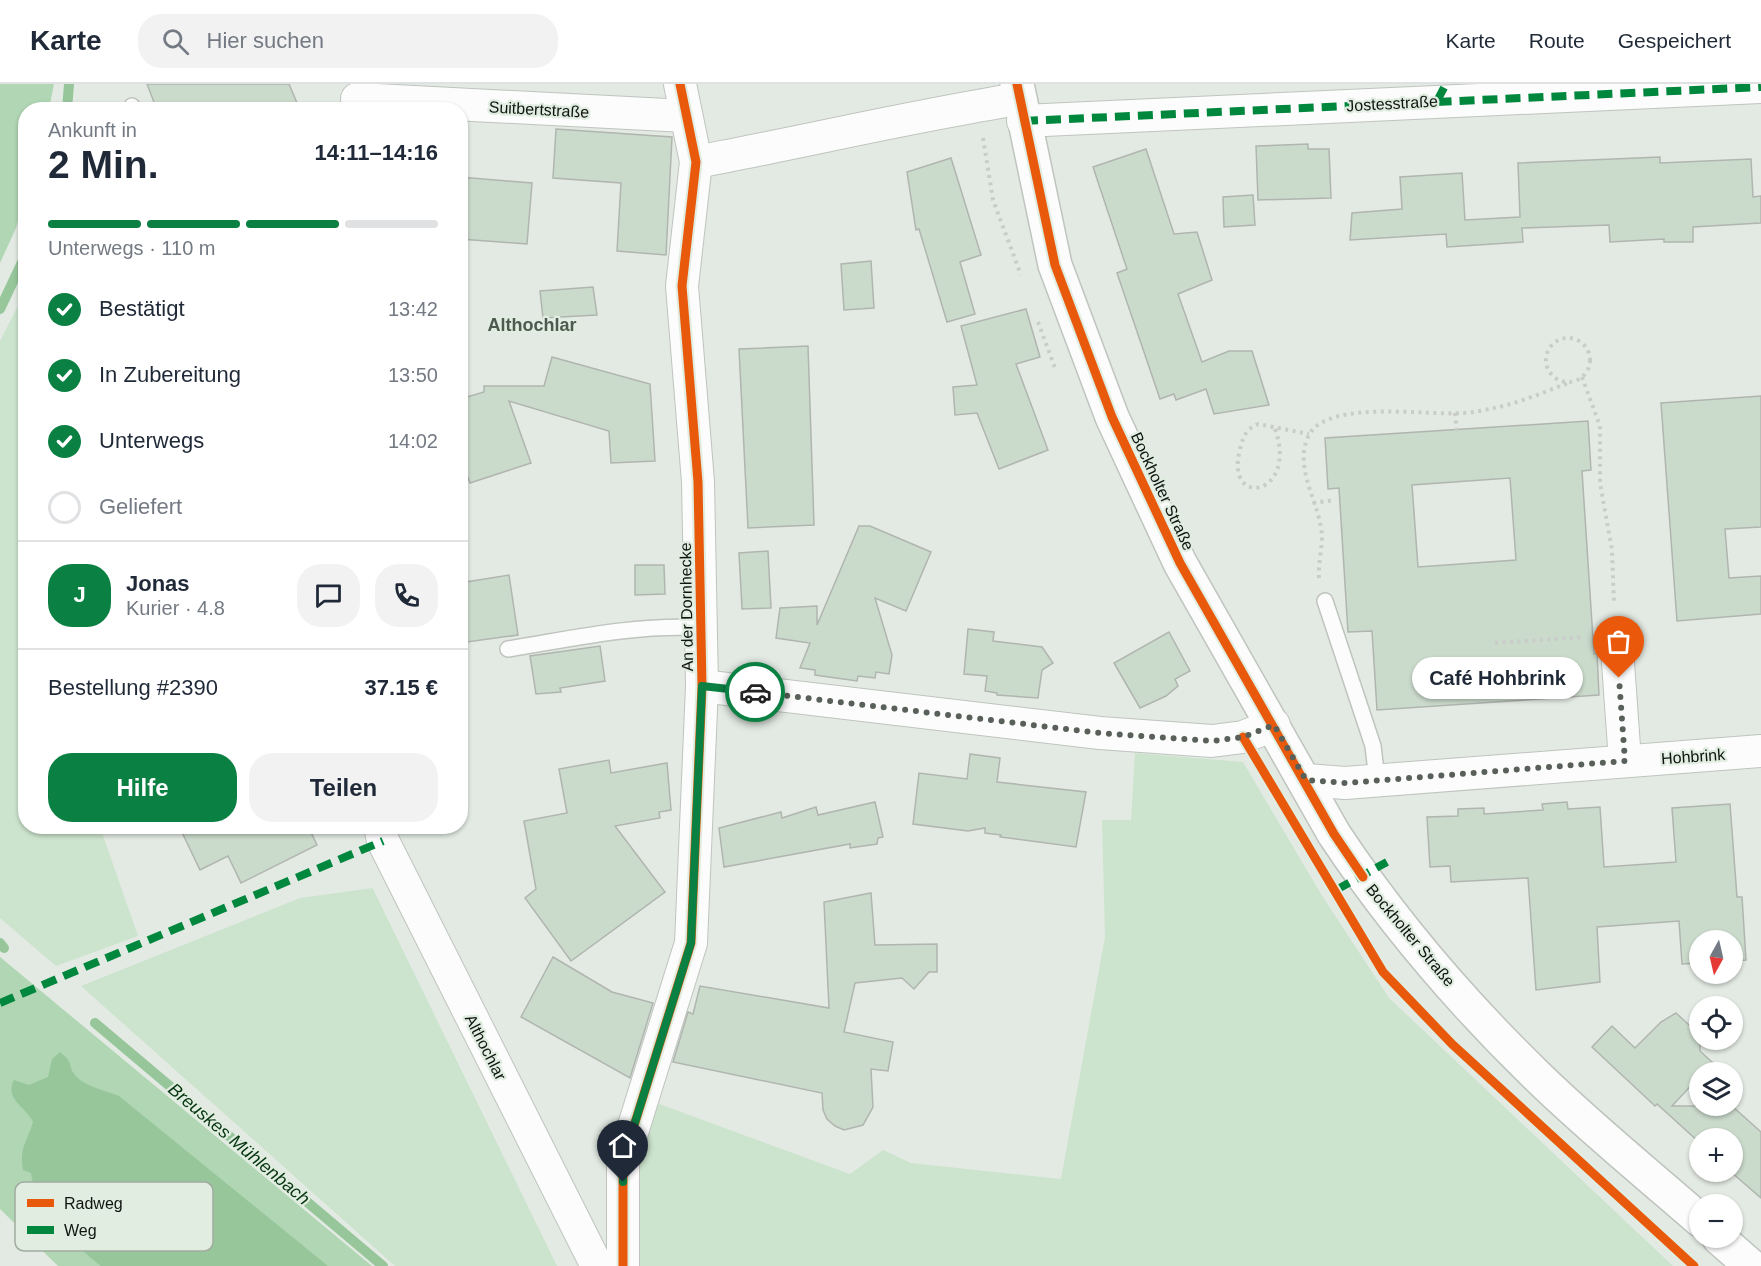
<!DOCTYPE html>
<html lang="de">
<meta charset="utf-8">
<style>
body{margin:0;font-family:Arial,sans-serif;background:#f2f2f3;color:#1f2937;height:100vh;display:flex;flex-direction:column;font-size:22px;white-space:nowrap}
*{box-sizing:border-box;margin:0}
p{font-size:20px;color:#747a83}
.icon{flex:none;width:33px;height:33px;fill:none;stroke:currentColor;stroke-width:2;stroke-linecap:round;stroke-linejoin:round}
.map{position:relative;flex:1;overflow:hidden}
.drawer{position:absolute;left:18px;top:18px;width:450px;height:732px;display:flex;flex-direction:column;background:#fff;border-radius:24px;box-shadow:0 2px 4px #0004}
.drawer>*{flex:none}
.needle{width:39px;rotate:188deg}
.fabs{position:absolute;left:1689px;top:846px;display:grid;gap:12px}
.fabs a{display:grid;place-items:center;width:54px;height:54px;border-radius:50%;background:#fff;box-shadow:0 2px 4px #0004;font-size:30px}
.pin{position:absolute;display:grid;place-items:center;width:51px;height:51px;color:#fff;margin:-62px -26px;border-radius:50% 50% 50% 0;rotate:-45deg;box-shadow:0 0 6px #0007}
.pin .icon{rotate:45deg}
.courier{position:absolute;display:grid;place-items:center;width:60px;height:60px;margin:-30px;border:4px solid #0b8043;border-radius:50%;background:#fff;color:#222;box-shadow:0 2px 8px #0007}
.bubble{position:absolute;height:42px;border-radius:21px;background:#fff;box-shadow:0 2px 4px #0004;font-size:20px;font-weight:600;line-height:42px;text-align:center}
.headline em{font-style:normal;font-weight:600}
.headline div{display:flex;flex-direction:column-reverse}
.headline{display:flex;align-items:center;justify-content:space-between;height:102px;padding:0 30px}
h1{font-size:39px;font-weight:600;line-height:45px}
.bar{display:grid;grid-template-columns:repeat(4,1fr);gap:9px 6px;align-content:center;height:72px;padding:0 30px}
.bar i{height:8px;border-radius:4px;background:#e0e1e3}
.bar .selected{background:#0b8043}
.bar p{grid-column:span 4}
.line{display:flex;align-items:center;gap:15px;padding:0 30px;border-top:2px solid #e0e1e3}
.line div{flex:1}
.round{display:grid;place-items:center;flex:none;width:63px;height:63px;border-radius:24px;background:#f2f2f3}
ol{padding:0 30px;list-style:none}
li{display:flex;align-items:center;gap:18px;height:66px}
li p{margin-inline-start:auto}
li .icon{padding:6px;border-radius:50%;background:#0b8043;color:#fff;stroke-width:4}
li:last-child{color:#747a83}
li i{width:33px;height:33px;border:3px solid #e0e1e3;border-radius:50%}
.button{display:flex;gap:12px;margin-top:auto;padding:12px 30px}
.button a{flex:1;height:69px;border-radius:24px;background:#0b8043;color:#fff;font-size:24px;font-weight:600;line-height:69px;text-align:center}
.button a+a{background:#f2f2f3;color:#1f2937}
header{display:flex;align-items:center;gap:36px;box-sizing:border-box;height:84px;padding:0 30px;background:#fff;border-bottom:2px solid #e0e1e3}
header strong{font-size:28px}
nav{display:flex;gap:33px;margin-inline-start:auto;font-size:21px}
.search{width:420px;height:54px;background:#f2f2f3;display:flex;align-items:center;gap:15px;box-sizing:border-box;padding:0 21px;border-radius:24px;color:#747a83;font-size:22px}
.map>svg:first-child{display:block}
.green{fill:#cce4cd}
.forest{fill:#b0d6b3}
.water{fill:#97c69b}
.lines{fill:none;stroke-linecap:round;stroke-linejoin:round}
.stream{stroke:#97c69b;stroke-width:10}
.building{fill:#cadacb;stroke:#b0b5b0;stroke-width:1.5;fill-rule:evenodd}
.service-casing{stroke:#bfc4bf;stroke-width:18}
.minor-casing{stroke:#bfc4bf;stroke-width:34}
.tertiary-casing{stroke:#bfc4bf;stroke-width:36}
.path{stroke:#caccca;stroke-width:4;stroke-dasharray:3 4.5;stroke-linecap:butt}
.service{stroke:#fbfcfb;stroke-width:15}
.minor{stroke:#fbfcfb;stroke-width:32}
.tertiary{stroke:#fbfcfb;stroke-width:33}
.quiet{stroke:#00873e;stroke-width:8;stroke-dasharray:15 8;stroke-linecap:butt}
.cycleway-casing{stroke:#e0ede0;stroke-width:13}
.cycleway{stroke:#e8590c;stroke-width:9}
.done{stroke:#595f59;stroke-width:6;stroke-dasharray:0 10.8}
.route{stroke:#0b8043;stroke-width:8}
.labels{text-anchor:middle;stroke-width:4.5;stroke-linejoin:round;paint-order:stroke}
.street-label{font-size:16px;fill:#0f140f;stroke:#e0ede0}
.neighbourhood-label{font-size:18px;font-weight:bold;fill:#4e594f;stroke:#e0ede0}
.water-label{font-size:18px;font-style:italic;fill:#063510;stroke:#e0ede0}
.key{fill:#e0ede0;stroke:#a1aca1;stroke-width:1.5}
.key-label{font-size:16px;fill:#0f140f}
</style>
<header>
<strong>Karte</strong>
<div class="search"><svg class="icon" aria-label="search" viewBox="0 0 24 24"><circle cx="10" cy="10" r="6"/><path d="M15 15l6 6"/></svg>Hier suchen</div>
<nav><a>Karte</a><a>Route</a><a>Gespeichert</a></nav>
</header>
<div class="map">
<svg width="1761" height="1182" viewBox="0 0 1761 1182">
<rect width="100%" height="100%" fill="#e3eae3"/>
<g class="green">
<polygon points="25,208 26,742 100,743 138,852 56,882 0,834 0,257"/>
<polygon points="1135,669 1243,678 1321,810 1389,914 1673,1182 636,1182 638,1064 654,1018 850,1090 883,1066 911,1079 1061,1095 1105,853 1102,736 1131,736"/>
<polygon points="373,804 373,805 557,1182 395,1182 81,902 300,814"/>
</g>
<g class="forest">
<polygon points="0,0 54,0 49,25 26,26 25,110 16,144 0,179"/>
<polygon points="0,873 372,1182 58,1182 0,1125"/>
</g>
<path class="water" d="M60,968c15,12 7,13 15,23 8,11 32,16 44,21l209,170h-227c-13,-11 -29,-21 -31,-39 -19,-15 -36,-29 -39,-54l-8,-3c-4,-22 4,-28 10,-48 -6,-15 -29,-22 -19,-42l15,5 19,-8 4,-18z"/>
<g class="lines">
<g class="stream">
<polyline points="67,26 69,0"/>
<polyline points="0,225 26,170"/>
<polyline points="0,859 4,864"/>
<polyline points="95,939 383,1182"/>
</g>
</g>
<g class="building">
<polygon points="147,0 289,0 300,26 157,26"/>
<polygon points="556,45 672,53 666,171 617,167 621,99 553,94"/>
<polygon points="1308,60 1308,65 1329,65 1331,114 1258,116 1256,62"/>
<polygon points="1146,65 1174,150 1197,148 1212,196 1178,210 1202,278 1229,267 1252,267 1269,321 1214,330 1206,305 1176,316 1174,310 1160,315 1117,189 1127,185 1093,83"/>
<polygon points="1660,73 1660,79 1751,75 1753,113 1761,112 1761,139 1693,143 1693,158 1664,158 1664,155 1610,158 1609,141 1522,144 1523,158 1447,163 1446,150 1350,156 1352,129 1402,125 1400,93 1462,89 1465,136 1520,133 1518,79"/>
<polygon points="951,74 981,171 960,178 975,230 947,238 919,145 916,146 907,88"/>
<polygon points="460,93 532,99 527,160 460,155"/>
<polygon points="1253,111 1255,141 1224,143 1223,113"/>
<polygon points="871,177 874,224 844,226 841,180"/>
<polygon points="593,203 597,231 543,234 540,207"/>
<polygon points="1026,225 1040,273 1016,280 1048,366 999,385 977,329 955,331 953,303 977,301 961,242"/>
<polygon points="808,262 814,441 748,444 739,265"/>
<polygon points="552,273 650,300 655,377 611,379 609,347 509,317 531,379 470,399 460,371 460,315 484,308 484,302 544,302"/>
<polygon points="1761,312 1761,443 1725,445 1729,494 1761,492 1761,530 1677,537 1661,319"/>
<path d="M1588,337l3,49 -9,1 12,183 3,-1 2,42 -222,15 -5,-79 -24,1 -9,-144 -11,1 -3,-51zM1510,394l6,82 -98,7 -6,-82z"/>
<polygon points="859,442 870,442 931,468 906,527 875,514 892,571 889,590 876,588 875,594 858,592 857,597 815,591 815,586 800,584 810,559 776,554 780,524 817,522 817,541"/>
<polygon points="768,467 771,524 742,525 739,469"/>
<polygon points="635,481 664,481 665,510 635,511"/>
<polygon points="509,491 518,551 460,559 460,499"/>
<polygon points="968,545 994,548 993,557 1042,563 1053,579 1042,586 1038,614 997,611 997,609 985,607 987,592 964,590"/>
<polygon points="1169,548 1190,587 1175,595 1178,602 1166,612 1140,624 1114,579"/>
<polygon points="600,562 605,597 560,604 561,608 536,610 530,572"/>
<polygon points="970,670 1000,674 997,698 1086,708 1076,763 1000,753 1001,751 985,749 985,744 968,747 913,740 919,689 967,695"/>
<polygon points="609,676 611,689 667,679 671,726 659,728 660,734 615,742 665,808 571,877 525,814 536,805 524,737 567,729 559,685"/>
<polygon points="875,718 883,753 878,754 877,760 850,764 850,760 724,783 719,744 781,728 782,734 816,723 818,731"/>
<polygon points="1567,718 1568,725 1600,723 1604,783 1676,778 1672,724 1730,720 1737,813 1742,813 1746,876 1732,877 1732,856 1700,856 1700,879 1682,880 1679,837 1597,843 1600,898 1536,906 1528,794 1451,798 1450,782 1430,783 1427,733 1458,732 1458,725 1484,724 1484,730 1543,726 1542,720"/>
<polygon points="179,742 308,742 317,761 241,799 228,772 200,786"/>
<polygon points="871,809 875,861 937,860 937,888 929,888 914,905 902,894 855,899 844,948 893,958 888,987 871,985 873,1023 863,1041 844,1046 835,1042 827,1035 823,1026 822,1009 673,978 688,928 693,930 700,902 829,924 824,818"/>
<polygon points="553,873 612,908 653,919 630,994 521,933"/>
<polygon points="1676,929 1700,951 1700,967 1713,979 1703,988 1700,988 1700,992 1672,1022 1732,1022 1761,1048 1761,1114 1731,1088 1732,1054 1700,1054 1700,1059 1657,1020 1655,1022 1592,963 1612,942 1635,964 1661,938"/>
</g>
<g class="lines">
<defs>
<g id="service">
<polyline points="132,22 134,26"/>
<polyline points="1325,517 1373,662 1377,696"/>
<path d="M508,565c63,-10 128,-25 193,-21"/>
</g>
<g id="minor">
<polyline points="357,15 686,32"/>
<polyline points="1023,37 1761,3"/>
<path d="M696,78c108,-20 215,-46 323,-63"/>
<polyline points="1616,551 1625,677"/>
<polyline points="702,602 1100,649 1212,657 1243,653 1274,641"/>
<polyline points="1306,696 1345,699 1761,667"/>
<polyline points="380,742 383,757 597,1182"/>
<polyline points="623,1182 623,1077 691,859 702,602 698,398 682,202 696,78 680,0"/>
</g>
<g id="tertiary">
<path d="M1017,0l38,181 57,152 68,146 154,271c57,86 128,169 202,241 52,51 109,97 164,145"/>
<polyline points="1719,1154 1751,1182"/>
</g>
</defs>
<use href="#service" class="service-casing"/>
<use href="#minor" class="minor-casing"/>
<use href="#tertiary" class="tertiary-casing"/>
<g class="path">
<polyline points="983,54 993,116 1021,191"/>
<polyline points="1038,238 1055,284"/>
<circle cx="1568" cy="276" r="22"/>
<polyline points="1582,293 1600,342 1600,399 1612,466 1614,519"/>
<polyline points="1455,329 1457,349"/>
<path d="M1275,345c24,67 -51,81 -35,20 3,-12 6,-20 18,-25l51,10"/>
<polyline points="1313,419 1335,416"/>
<path d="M1319,494c-1,-14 3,-28 3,-41 -1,-33 -30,-69 -13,-102 19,-36 119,-19 153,-22 11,0 22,-3 32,-5 26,-5 52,-17 77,-26"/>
<polyline points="1495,559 1584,553"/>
</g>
<use href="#service" class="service"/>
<use href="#minor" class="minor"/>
<use href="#tertiary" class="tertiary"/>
<g class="quiet">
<polyline points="1437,17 1446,0"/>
<polyline points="1023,37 1761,3"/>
<polyline points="1336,806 1387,778"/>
<polyline points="0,919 383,757"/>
</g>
<defs>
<g id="cycleway">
<polyline points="1017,0 1055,181 1112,333 1180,479 1334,750 1363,793"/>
<polyline points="1243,653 1383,888 1452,960 1694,1182"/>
<polyline points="623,1182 623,1077 691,859 702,602 698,398 682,202 696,78 680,0"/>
</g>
</defs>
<use href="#cycleway" class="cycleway-casing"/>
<use href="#cycleway" class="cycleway"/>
</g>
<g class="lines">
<polyline class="done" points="755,608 1100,649 1212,657 1243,653 1274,641 1306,696 1346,699 1625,677 1619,594"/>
<polyline class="route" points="623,1098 623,1077 691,859 702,602 755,608"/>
</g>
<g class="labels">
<g class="street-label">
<text transform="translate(1392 19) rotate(-3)" y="6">Jostesstraße</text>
<text transform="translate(539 25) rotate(3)" y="6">Suitbertstraße</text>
<text transform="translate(1163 407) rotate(65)" y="6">Bockholter Straße</text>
<text transform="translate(686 523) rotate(-91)" y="6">An der Dornhecke</text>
<text transform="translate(1693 672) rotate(-4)" y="6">Hohbrink</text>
<text transform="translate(1411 851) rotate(50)" y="6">Bockholter Straße</text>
<text transform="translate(486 963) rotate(63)" y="6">Althochlar</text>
</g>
<g class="neighbourhood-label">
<text x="532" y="247">Althochlar</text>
</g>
<g class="water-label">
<text transform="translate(239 1060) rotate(40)" y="6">Breuskes Mühlenbach</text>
</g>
</g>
<rect x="15" y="1098" width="198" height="69" rx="9" class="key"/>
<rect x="27" y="1115" width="27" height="8" fill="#e8590c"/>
<rect x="27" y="1142" width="27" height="8" fill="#00873e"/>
<g class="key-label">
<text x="64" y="1125">Radweg</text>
<text x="64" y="1152">Weg</text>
</g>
</svg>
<div class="fabs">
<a><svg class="needle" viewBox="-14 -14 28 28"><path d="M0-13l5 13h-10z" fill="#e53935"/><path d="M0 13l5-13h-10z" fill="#747a83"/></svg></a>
<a><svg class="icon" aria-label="locate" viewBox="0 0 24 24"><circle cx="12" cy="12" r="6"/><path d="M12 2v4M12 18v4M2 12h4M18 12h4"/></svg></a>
<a><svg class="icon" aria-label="layers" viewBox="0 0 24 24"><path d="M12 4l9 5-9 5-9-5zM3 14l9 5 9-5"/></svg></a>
<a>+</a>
<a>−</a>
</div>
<div class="pin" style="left:1619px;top:594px;background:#ea580c"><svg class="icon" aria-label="bag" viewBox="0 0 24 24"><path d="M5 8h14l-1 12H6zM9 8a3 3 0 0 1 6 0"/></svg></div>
<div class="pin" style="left:623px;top:1098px;background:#1f2937"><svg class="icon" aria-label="home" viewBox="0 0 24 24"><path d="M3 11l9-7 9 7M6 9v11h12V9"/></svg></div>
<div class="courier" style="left:755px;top:608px"><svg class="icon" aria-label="car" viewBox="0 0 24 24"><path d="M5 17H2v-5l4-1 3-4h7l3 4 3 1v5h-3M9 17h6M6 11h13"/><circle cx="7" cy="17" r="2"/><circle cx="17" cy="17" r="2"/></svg></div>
<div class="bubble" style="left:1412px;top:573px;width:171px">Café Hohbrink</div>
<section class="drawer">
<div class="headline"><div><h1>2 Min.</h1><p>Ankunft in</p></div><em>14:11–14:16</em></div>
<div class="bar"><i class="selected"></i><i class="selected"></i><i class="selected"></i><i></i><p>Unterwegs · 110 m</p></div>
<ol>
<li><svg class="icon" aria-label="check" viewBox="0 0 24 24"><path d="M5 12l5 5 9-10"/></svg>Bestätigt<p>13:42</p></li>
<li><svg class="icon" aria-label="check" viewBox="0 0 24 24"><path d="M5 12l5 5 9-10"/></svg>In Zubereitung<p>13:50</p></li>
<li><svg class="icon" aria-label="check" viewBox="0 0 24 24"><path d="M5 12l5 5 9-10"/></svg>Unterwegs<p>14:02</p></li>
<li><i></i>Geliefert</li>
</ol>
<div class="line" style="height:108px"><b class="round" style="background:#0b8043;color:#fff">J</b><div><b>Jonas</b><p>Kurier · 4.8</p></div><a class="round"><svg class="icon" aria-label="chat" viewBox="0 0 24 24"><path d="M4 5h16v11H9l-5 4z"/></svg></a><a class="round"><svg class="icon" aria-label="phone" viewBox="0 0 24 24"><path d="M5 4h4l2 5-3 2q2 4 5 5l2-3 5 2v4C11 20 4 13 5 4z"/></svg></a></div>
<div class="line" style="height:78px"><div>Bestellung #2390</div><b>37.15 €</b></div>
<div class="button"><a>Hilfe</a><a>Teilen</a></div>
</section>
</div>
